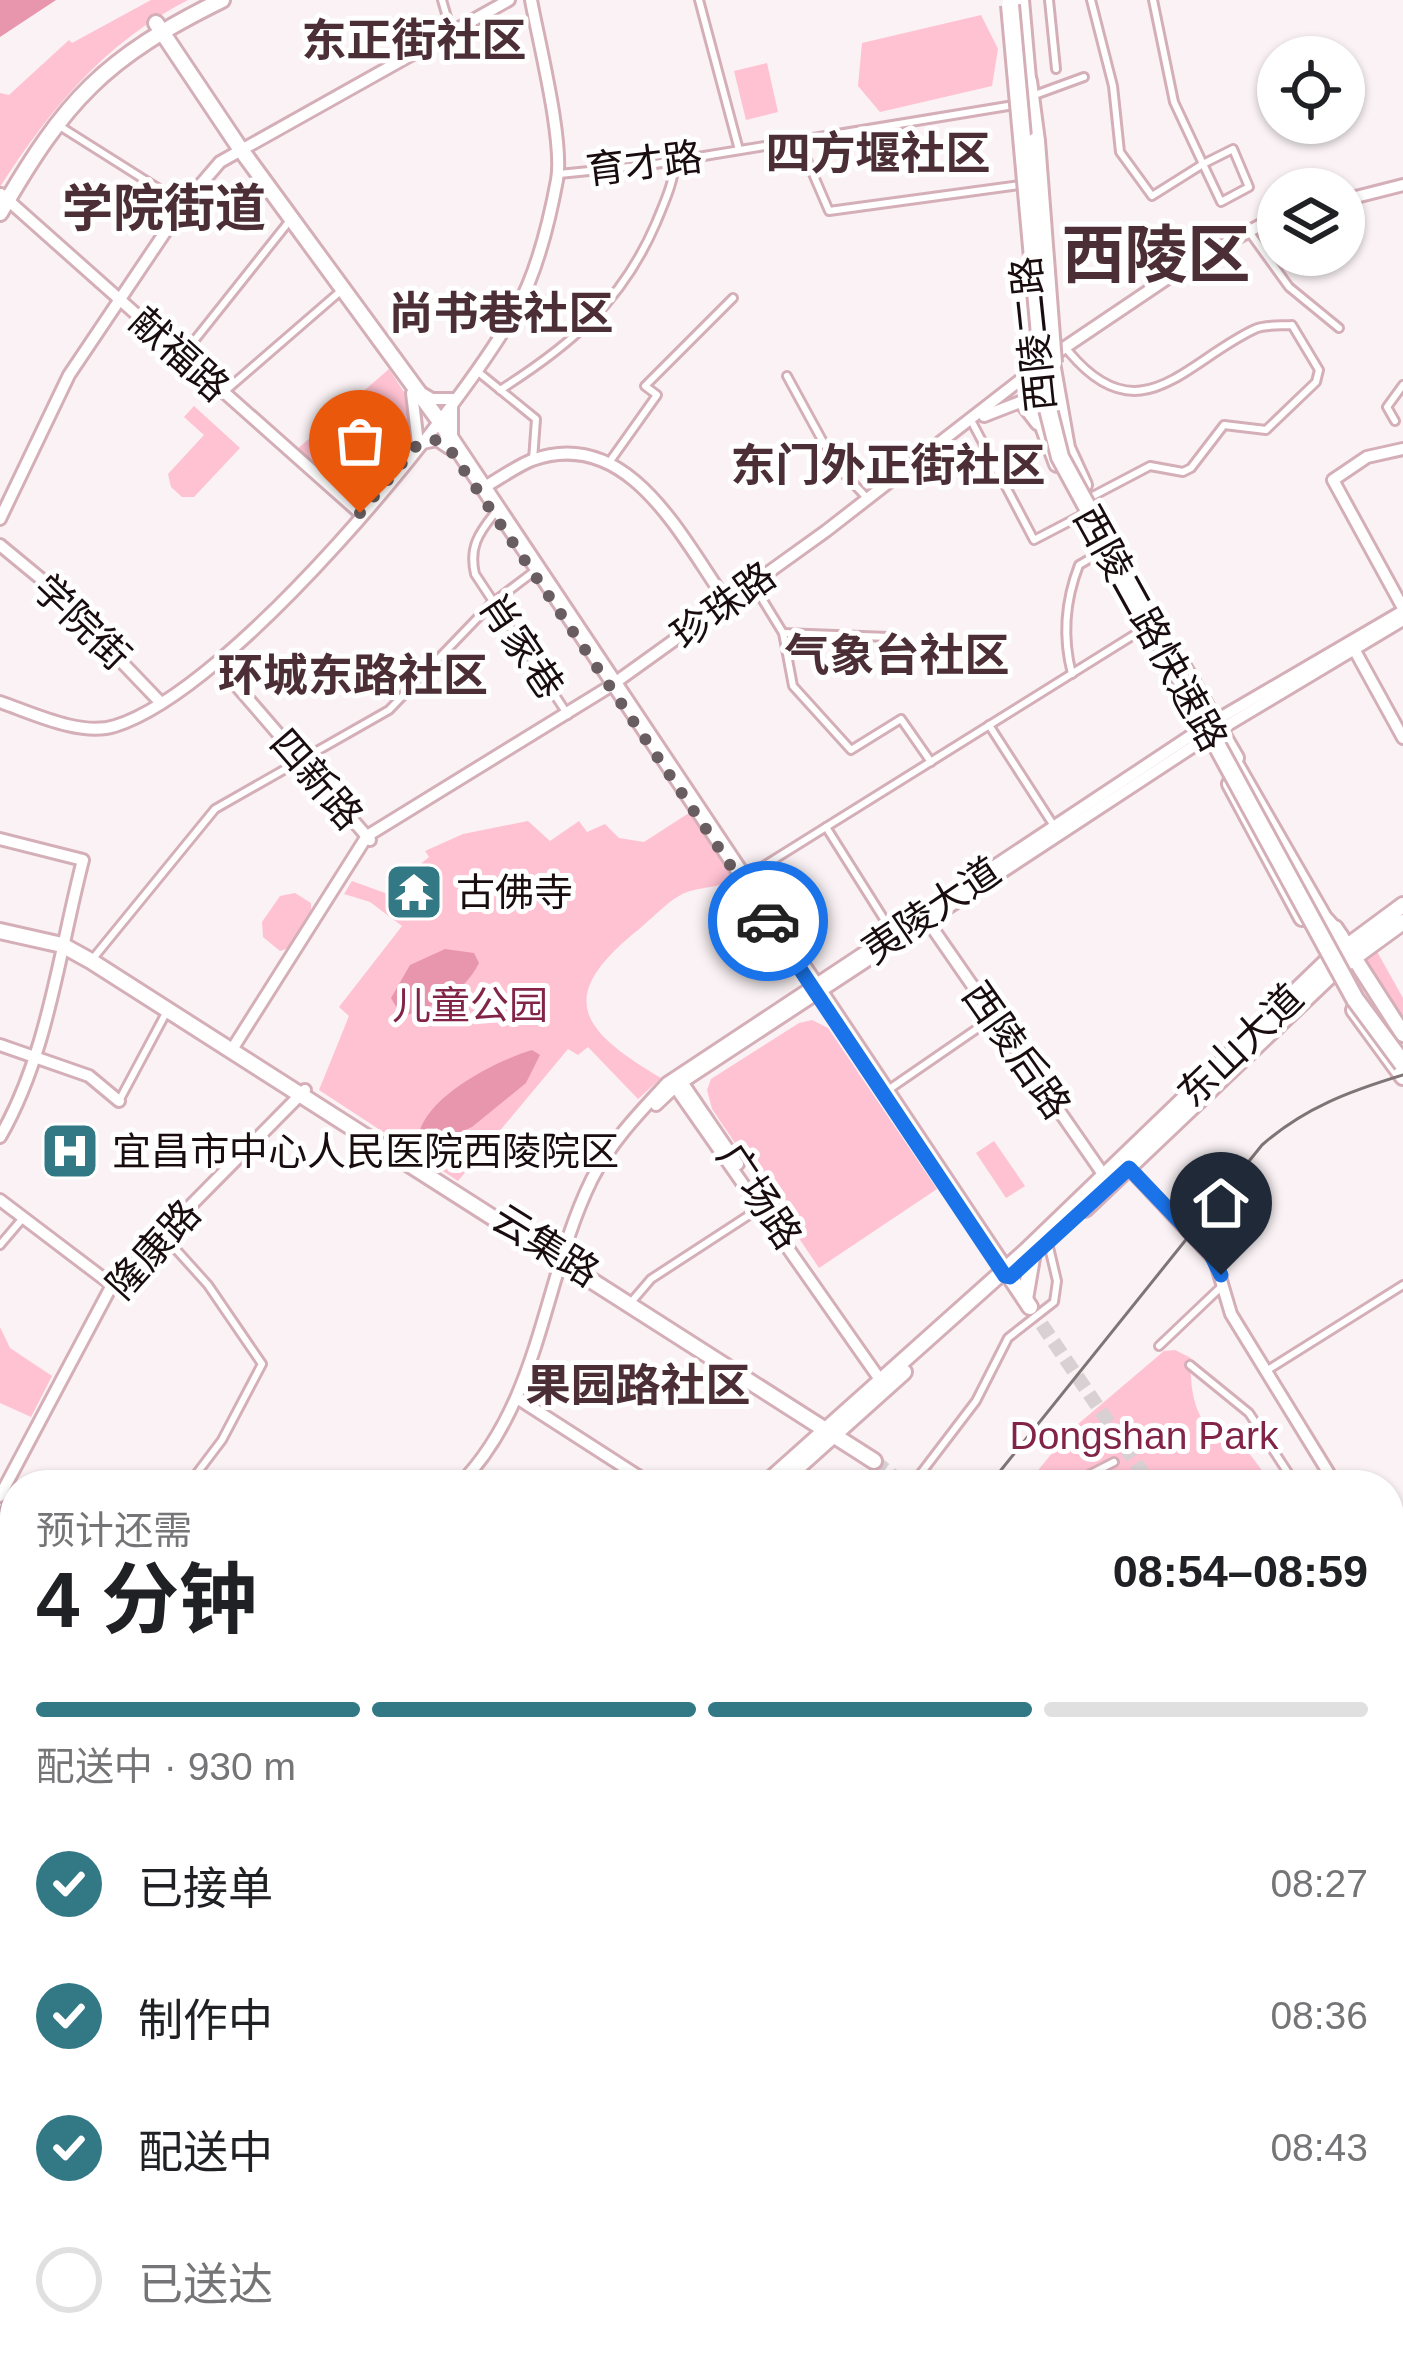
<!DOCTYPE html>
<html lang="zh">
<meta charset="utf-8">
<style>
body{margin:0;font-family:Helvetica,"Noto Sans SC",sans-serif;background:#f2f2f2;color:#202124;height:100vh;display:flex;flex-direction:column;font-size:45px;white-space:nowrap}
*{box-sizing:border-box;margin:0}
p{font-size:39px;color:#757577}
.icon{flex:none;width:66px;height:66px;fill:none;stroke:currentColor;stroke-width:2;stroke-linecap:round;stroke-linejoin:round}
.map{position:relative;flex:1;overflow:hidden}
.sheet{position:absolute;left:0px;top:1470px;width:1404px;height:900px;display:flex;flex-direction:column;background:#fff;border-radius:48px 48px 0 0;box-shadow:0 3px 9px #0004}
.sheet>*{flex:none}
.fabs{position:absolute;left:1257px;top:36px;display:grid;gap:24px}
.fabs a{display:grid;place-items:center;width:108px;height:108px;border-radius:50%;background:#fff;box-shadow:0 3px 9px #0004;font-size:60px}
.pin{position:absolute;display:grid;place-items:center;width:102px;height:102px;color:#fff;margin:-123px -51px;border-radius:50% 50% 50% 0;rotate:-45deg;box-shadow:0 0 12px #0007}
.pin .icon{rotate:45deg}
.courier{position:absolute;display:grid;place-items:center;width:120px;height:120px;margin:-60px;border:9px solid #1a73e8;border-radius:50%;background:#fff;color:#222;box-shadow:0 3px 15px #0007}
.head em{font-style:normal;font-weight:700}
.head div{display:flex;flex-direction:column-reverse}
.head{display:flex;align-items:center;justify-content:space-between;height:204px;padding:0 36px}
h1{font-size:78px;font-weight:700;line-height:90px}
.bar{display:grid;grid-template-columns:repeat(4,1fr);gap:18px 12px;align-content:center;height:144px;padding:0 36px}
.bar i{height:15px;border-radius:9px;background:#e0e0e0}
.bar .active{background:#327985}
.bar p{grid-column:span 4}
ol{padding:0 36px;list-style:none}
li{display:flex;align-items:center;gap:36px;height:132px}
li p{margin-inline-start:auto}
li .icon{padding:12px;border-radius:50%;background:#327985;color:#fff;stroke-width:4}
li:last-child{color:#757577}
li i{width:66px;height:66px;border:6px solid #e0e0e0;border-radius:50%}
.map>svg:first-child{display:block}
.green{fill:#ffc2d2}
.water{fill:#e796ae}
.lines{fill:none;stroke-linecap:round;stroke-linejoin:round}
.canal{stroke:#e796ae;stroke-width:6}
.primary-tunnel{stroke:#d8d0d2;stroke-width:14;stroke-dasharray:14 7;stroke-linecap:butt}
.street-casing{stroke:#d5afb8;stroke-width:12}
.secondary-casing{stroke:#d5afb8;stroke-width:16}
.primary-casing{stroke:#d5afb8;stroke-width:20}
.highway-casing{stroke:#d5afb8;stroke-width:22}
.street{stroke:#fff;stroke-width:6}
.secondary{stroke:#fff;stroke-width:10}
.primary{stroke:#fff;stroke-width:14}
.highway{stroke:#fff;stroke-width:16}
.rail{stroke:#7f7577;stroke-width:3}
.highway-bridge-casing{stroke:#d5afb8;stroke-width:22;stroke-linecap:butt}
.highway-bridge{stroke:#fff;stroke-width:16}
.done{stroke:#685d60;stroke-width:12;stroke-dasharray:0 21.6}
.route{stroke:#1a73e8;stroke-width:15}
.labels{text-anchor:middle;stroke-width:10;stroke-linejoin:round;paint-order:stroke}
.street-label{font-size:39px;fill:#190d10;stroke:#fff}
.poi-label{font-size:39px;fill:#190d10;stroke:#fff;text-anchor:start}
.park-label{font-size:39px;fill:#822448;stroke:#fff}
.quarter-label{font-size:45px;font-weight:bold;fill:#4c2e37;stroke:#fff}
.district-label{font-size:51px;font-weight:bold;fill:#4c2e37;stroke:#fff}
.town-label{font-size:63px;font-weight:bold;fill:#4c2e37;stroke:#fff}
</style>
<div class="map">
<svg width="1403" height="2370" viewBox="0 0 1403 2370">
<rect width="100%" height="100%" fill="#faf2f4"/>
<g class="green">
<path d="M151,0h37c-84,43 -138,109 -188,187v-94l9,2 60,-55 3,3z"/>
<polygon points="981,15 998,49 992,86 880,112 858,86 862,43"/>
<polygon points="767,63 778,112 746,120 734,71"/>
<polygon points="389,369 411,403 413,441 358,507 295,451"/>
<polygon points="194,406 240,448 194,497 182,497 171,487 168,474 204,435 184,417"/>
<path d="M689,813l44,65c-16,11 -26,8 -43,13 -18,5 -37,27 -52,39 -85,68 -56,101 23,148l-23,21 -50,-52 -10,8 -10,-6 -110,132 -139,-91 30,-74 -10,-9 63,-81 -32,-24 -26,-8 8,-13 77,28 9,-27 -28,-9 19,-16 -4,-6 38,-17 65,-13 22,20 29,-20 8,11 18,-8 14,14 25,4z"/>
<path d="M295,893l16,10c1,21 -9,42 -31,48l-17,-14 -1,-15 18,-26z"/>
<polygon points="1375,948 1403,998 1403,1026 1360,960"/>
<polygon points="812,1020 828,1028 937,1189 819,1268 712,1109 707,1090 711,1079 799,1023"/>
<polygon points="994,1141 1025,1186 1006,1198 976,1153"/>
<polygon points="0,1327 10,1348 52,1376 31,1417 0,1403"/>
<path d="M1175,1350l16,8c-2,41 7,69 41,94l11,-7 30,40h-247l45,-55 93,-79z"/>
<polygon points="1398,1583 1403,1585 1403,1757 1389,1743 1389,1604"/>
<polygon points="1403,2230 1403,2370 1340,2370 1346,2355 1389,2355 1389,2237"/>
<polygon points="388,2355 485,2355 472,2370 374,2370"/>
<polygon points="802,2355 1102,2355 1088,2370 791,2370"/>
</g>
<g class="water">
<polygon points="0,0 56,0 0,37"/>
<path d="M445,949l29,4 5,10c-16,32 -44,42 -77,54l-11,-19 19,-33z"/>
<path d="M532,1050l8,5 -14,28 -54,44 -43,19 -10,-13c10,-38 77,-72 113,-83z"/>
</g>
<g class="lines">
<g class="canal">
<polyline points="1389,2338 1403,2327"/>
<polyline points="1367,2370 1376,2355"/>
</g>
<g class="primary-tunnel">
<polyline points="1030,1307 1151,1485"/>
<polyline points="874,1461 905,1485"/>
<polyline points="1389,1838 1403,1858"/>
</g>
<defs>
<g id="street">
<polyline points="442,0 451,31"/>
<polyline points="699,0 739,150"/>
<polyline points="1049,0 1056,69"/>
<polyline points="1091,0 1113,86 1120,152 1152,196 1203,164 1174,102 1153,0"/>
<polyline points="1032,96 1084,77"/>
<polyline points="58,125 183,204"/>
<polyline points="798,139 829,211 1020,185"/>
<polygon points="1233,149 1249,187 1221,202 1203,164"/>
<polyline points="559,174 649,165 1014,105"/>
<polyline points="1250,233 1289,287 1339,328"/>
<path d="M1069,352c71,85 117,9 186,-23 10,-5 26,-3 37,-4l27,45 -3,12 -50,48 -42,-5 -33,43 -8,4 -33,-6 -59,31"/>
<polyline points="182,356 291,219"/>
<polyline points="477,371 536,419 533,460"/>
<polyline points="787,376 835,464 867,498"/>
<path d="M500,390c71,-45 122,-88 156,-167 8,-20 18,-40 19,-62"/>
<polyline points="224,392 343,289"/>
<polyline points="1395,421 1387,407 1403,385"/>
<polyline points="973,424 1034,540 1084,514"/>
<polyline points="608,464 657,395 645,386 733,298"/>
<path d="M494,514c-16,20 -25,34 -19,60l93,141"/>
<polyline points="756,589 783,633 793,686 851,750 901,719 931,762"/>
<polyline points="783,633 889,637"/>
<path d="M1072,674c-10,-38 -7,-73 7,-109l24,-14"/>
<polyline points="989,725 1054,826"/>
<polyline points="826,827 894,935"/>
<polyline points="746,877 1145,628"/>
<polyline points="95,956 215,809 389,710 491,604 532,573"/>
<polyline points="888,1090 994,1017"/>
<polyline points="119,1101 166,1013"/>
<polyline points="163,1235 208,1285 262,1364 222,1440 188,1485"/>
<polyline points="0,1245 23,1218"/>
<polyline points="633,1300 651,1279 760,1208"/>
<polyline points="1159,1346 1221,1287"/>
<polyline points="1190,1365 1249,1413 1296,1485"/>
<polyline points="1266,1371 1403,1285"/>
<polyline points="206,1477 214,1485"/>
<polyline points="912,1485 976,1401 1008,1338 1054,1302 1057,1281 1048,1243"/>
<polyline points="1069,1485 1114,1462"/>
<polyline points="0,1521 9,1501"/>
<polyline points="319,2370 336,2355"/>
<polyline points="632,2370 643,2355"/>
<polyline points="1028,2370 1038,2355"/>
<polyline points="1228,2370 1239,2355"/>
<polyline points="1318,2370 1327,2363 1324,2355"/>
</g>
<g id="secondary">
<polyline points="1,194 360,513"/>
<polyline points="1344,200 1403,185"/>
<polyline points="1052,356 1193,261 1278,216"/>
<polyline points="420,392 432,399 452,399 452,436"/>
<polyline points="412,393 418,444 437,440 449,448"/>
<polyline points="984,416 1020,402 1037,424"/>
<polyline points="1403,449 1367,457 1333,480 1403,608"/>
<path d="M483,488c16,-9 32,-21 49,-28 97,-35 150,79 195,142"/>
<polyline points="0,519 69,375 184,204 220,162 509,0"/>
<polyline points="0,545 46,583 160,702"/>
<polyline points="1354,649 1403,738"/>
<polyline points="217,663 370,840"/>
<path d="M0,702c32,11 81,35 115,24 117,-36 340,-308 401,-416 21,-38 33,-87 41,-130 7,-38 -18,-137 -26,-180"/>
<path d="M0,839l83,21c-24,92 -35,194 -83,277"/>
<polyline points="929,923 1105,1177"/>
<polyline points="0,1045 89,1076 119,1101"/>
<polyline points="231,1051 367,836 609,687 826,531 1037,367"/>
<polyline points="682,1082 738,1164"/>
<polyline points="675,1087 881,1381"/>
<polyline points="656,1105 675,1087 1206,738 1403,620"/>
<polyline points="1124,1163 1215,1260 1231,1314 1336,1485"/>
<polyline points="0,1200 112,1285"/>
<polyline points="517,1398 652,1485"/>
<path d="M459,1485c82,-83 84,-207 133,-306 19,-37 47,-66 75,-96l534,-354 202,-118"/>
<polyline points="0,1496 112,1285 305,1090"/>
<polyline points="1389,1576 1403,1540"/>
<polyline points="0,1831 15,1832"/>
<polyline points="0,2074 15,2053"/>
<polyline points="1333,2355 1339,2366 1334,2370"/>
<polyline points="773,2370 783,2355"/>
<polyline points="1130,2370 1141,2355"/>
</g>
<g id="primary">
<polyline points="1021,0 1029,90"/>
<polyline points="156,23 239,147 438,419 1030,1307"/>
<path d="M0,213c65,-113 104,-155 222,-213"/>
<polyline points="1028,286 1037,410 1057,464"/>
<polyline points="1051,357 1067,448 1084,485"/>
<polyline points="1181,663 1236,758"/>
<polyline points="1230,784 1302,918"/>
<polyline points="1335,928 1403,1034"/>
<polyline points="0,931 62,945 91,961 874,1461"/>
<polyline points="1354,1010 1403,1077"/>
<polyline points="1085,1209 1333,973 1403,922"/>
<polyline points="1025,1299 1032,1258"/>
<polyline points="764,1485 1026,1251 1326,962 1403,905"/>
<polyline points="778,1485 904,1372"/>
<polyline points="76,2355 85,2370"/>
<polyline points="203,2370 211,2355"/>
</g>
<g id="highway">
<polyline points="1028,81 1036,141"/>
<polyline points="1228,753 1323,918 1340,937"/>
<polyline points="0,2240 15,2250"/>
<polyline points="0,2259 15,2270"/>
<polyline points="92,2355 100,2370"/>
</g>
</defs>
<use href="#street" class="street-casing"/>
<use href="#secondary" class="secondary-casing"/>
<use href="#primary" class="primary-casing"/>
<use href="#highway" class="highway-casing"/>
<use href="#street" class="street"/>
<use href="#secondary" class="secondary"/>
<use href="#primary" class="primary"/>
<use href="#highway" class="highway"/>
<g class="rail">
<path d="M989,1485l273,-340c42,-37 88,-54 141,-70"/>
<polyline points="331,2370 348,2355"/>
</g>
<defs>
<g id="highway-bridge">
<polyline points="1010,5 1046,401 1060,457 1355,999 1403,1064"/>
<polyline points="1036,141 1053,363"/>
</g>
</defs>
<use href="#highway-bridge" class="highway-bridge-casing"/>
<use href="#highway-bridge" class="highway-bridge"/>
</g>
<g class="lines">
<polyline class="done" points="360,513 418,444 436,440 449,448 768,921"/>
<polyline class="route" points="768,921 1005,1276 1010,1277 1129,1168 1210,1253 1221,1275"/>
</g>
<defs>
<symbol id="temple-square" viewBox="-11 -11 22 22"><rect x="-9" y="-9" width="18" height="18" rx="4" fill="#327985" stroke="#fff"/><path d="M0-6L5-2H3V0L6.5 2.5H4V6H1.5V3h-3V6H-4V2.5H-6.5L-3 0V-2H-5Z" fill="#fff"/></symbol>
<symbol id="hospital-square" viewBox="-11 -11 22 22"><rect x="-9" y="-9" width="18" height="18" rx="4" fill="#327985" stroke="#fff"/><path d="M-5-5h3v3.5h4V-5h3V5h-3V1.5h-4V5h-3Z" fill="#fff"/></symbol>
</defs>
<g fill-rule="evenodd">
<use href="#temple-square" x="381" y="859" width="66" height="66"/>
<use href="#hospital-square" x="37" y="1118" width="66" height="66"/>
</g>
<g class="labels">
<g class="street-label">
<text transform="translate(644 163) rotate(-7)" y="14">育才路</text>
<text transform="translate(1033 334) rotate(-96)" y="14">西陵二路</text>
<text transform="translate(180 354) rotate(42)" y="14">献福路</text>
<text transform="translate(723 605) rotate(-36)" y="14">珍珠路</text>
<text transform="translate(82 622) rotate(44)" y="14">学院街</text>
<text transform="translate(1151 628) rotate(61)" y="14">西陵二路快速路</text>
<text transform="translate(522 646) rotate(56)" y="14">肖家巷</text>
<text transform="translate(317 779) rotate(49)" y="14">四新路</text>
<text transform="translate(931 910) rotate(-34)" y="14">夷陵大道</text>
<text transform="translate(1240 1045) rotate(-44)" y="14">东山大道</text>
<text transform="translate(1017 1050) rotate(55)" y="14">西陵后路</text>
<text transform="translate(760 1196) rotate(56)" y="14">广场路</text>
<text transform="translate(546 1245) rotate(32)" y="14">云集路</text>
<text transform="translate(153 1249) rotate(-48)" y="14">隆康路</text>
</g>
<g class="poi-label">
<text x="456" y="906">古佛寺</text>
<text x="112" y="1165">宜昌市中心人民医院西陵院区</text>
</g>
<g class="park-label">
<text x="470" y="1019">儿童公园</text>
<text x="1144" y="1449">Dongshan Park</text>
</g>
<g class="quarter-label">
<text x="414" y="56">东正街社区</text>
<text x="878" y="169">四方堰社区</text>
<text x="501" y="329">尚书巷社区</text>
<text x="888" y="481">东门外正街社区</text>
<text x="897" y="671">气象台社区</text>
<text x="353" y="691">环城东路社区</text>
<text x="638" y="1401">果园路社区</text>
</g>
<g class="district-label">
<text x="164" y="226">学院街道</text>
</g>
<g class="town-label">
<text x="1156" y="277">西陵区</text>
</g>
</g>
</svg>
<div class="fabs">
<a><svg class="icon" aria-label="locate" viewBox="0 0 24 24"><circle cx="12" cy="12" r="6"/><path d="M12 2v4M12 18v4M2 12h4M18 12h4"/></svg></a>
<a><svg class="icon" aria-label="layers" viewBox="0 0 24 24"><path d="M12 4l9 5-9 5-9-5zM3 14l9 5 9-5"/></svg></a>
</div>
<div class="pin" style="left:360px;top:513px;background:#ea580c"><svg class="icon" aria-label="bag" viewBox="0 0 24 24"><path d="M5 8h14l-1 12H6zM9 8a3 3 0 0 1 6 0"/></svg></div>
<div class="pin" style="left:1221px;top:1275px;background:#1f2937"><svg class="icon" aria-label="home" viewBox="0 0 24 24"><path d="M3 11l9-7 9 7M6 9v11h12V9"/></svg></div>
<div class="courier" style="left:768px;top:921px"><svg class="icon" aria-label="car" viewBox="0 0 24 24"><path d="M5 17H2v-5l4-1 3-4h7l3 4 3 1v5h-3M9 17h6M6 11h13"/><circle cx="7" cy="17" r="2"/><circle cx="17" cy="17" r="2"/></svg></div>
<section class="sheet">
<div class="head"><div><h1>4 分钟</h1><p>预计还需</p></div><em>08:54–08:59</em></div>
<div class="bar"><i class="active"></i><i class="active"></i><i class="active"></i><i></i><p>配送中 · 930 m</p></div>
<ol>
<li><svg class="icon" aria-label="check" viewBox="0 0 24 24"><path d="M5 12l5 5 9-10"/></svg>已接单<p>08:27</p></li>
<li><svg class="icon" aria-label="check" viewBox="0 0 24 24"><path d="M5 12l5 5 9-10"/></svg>制作中<p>08:36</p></li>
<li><svg class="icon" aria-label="check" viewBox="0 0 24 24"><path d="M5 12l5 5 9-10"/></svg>配送中<p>08:43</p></li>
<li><i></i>已送达</li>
</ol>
</section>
</div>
